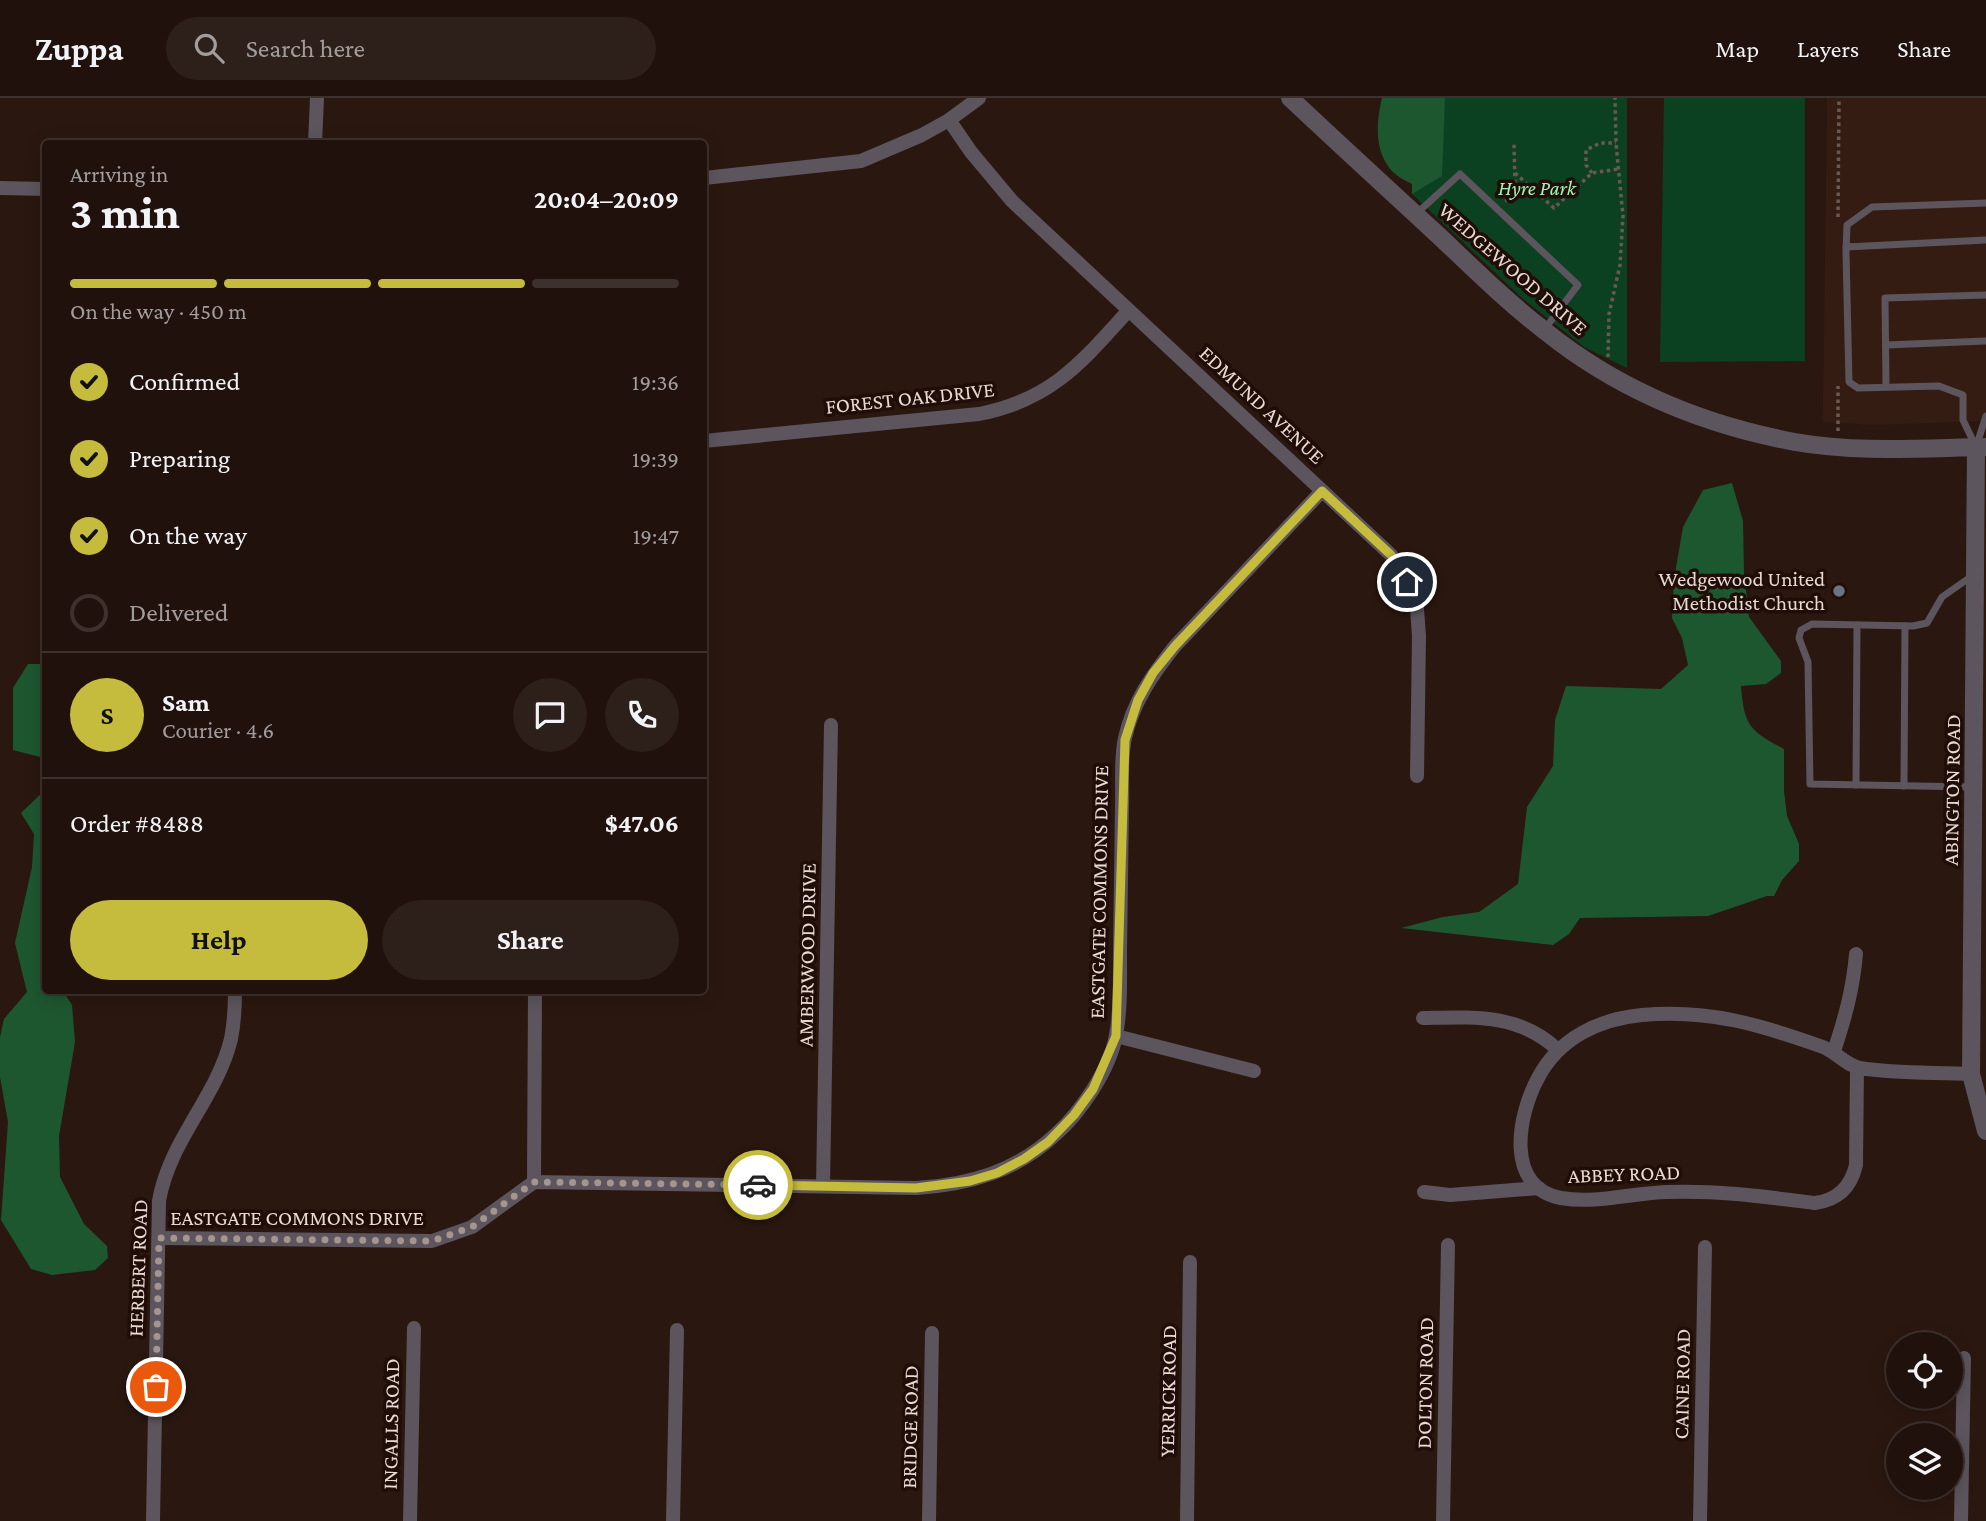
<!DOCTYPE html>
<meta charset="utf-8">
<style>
body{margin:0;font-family:"Crimson Pro",serif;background:#2d1f1a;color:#f1f3f6;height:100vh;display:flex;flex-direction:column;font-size:26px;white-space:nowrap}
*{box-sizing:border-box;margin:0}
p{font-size:23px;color:#a29d9d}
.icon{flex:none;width:38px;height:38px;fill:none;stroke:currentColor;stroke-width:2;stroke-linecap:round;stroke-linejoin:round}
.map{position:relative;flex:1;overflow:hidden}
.side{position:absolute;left:42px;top:42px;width:665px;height:854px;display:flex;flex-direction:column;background:#20110c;border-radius:7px;box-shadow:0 4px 18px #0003,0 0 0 2px #3d312d}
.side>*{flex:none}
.controls{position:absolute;left:1886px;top:1234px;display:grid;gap:14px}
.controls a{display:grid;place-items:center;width:77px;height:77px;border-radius:50%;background:#20110c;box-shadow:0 4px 18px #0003,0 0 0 2px #3d312d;font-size:35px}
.pin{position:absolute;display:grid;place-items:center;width:60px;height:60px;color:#fff;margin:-30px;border:4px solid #fff;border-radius:50%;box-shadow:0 2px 7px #0007}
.courier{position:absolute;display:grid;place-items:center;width:70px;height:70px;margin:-35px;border:5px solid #c5bc3d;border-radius:50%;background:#fff;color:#222;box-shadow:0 2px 9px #0007}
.summary em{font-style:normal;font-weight:700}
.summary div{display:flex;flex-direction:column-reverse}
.summary{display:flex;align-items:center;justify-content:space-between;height:119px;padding:0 28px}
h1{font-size:46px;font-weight:700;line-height:52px}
.bar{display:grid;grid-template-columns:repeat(4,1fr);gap:10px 7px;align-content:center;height:84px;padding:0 28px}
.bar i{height:9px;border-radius:5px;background:#3d312d}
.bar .on{background:#c5bc3d}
.bar p{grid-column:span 4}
.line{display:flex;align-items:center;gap:18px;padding:0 28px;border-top:2px solid #3d312d}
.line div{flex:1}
.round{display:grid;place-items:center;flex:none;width:74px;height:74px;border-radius:37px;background:#2d1f1a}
ol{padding:0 28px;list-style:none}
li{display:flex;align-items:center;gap:21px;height:77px}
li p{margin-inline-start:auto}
li .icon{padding:7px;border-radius:50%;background:#c5bc3d;color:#111;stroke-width:4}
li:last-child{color:#a29d9d}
li i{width:38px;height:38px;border:4px solid #3d312d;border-radius:50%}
.button{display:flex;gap:14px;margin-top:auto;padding:14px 28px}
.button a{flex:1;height:80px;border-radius:42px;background:#c5bc3d;color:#111;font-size:28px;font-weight:700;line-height:80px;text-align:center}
.button a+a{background:#2d1f1a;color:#f1f3f6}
header{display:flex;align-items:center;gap:42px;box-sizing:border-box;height:98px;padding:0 35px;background:#20110c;border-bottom:2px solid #3d312d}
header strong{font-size:33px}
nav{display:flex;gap:38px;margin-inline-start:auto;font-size:24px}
.search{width:490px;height:63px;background:#2d1f1a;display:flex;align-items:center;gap:18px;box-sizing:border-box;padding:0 24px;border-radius:38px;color:#a29d9d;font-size:26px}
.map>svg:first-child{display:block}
.built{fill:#351c12}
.green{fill:#0b4120}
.forest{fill:#1d5730}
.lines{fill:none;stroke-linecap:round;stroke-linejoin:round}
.path{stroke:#6a5952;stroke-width:3.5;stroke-dasharray:3.5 3.5;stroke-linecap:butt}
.service{stroke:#5c555d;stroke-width:7}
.minor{stroke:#5c555d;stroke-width:14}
.tertiary{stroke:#5c555d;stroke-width:18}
.done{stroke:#a5958f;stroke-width:7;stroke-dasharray:0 12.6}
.route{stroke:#c5bc3d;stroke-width:9}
.worship-dot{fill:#6b7280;stroke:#200d07;stroke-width:2.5}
.labels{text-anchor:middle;stroke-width:7;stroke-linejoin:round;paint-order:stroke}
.park-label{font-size:21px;font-style:italic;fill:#9ff2b4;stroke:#200d07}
.street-label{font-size:21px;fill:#e7d9d4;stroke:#200d07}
.poi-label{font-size:21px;fill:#e7d9d4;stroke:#200d07;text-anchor:end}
</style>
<header>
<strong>Zuppa</strong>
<div class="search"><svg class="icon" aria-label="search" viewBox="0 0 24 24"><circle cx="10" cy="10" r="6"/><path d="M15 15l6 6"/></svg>Search here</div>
<nav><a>Map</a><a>Layers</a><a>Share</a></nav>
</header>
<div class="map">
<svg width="1986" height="1423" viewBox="0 0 1986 1423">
<rect width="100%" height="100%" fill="#2a1710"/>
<polygon class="built" points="1827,0 1986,0 1986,323 1874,327 1823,324"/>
<g class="green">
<polygon points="1414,0 1627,0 1627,270 1584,249 1523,201 1412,96"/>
<polygon points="1664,0 1805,0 1805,263 1660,264"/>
</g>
<g class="forest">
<path d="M1382,0h63l-3,78 -30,18v-10c-6,-3 -14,-7 -19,-12 -19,-20 -17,-49 -11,-74z"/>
<path d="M1732,385l11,38 1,52 5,44 32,44v12l-15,11 -25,2c3,40 9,45 43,63v42l3,25 12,28v17l-17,19 -8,16h-7l-59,20 -128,2 -11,16 -16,11 -152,-17 42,-11 36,-5 39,-28 9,-77 26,-41 2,-46 11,-34 95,3 27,-24 -6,-27 -10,-20 2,-39 9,-52 20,-37z"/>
<polygon points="28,566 45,566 45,666 44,660 13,652 13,590"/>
<polygon points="45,692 46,892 63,893 72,907 75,944 59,1038 60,1079 84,1126 107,1148 108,1160 95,1172 52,1177 31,1171 1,1122 8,1024 0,979 0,939 4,921 27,894 15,845 32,769 34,736 21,715"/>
</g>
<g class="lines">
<g class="path">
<polyline points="1515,75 1554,110 1592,75 1618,71"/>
<polyline points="1592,75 1586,67 1586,52 1600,45 1616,45"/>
<polyline points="1506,104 1515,87 1514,45"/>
<polyline points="1838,119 1839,0"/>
<polyline points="1608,259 1609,216 1620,167 1623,118 1616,45 1615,0"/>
<polyline points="1838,333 1838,288"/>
</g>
<g class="service">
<polyline points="1416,116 1460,76 1578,187 1544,232"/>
<polyline points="1846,149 1986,142"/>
<polyline points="1886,247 1986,243"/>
<polyline points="1886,288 1885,200 1986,197"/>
<polyline points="1976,349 1963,322 1963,297 1939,288 1858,290 1849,284 1846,154 1847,127 1872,109 1986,105"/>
<polyline points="1976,349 1986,318"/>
<polyline points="1972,478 1942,499 1927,525 1913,528 1812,526 1801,532 1799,540 1808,564 1810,686 1972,689"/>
<polyline points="1856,687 1857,527"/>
<polyline points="1904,688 1905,528"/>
</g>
<g class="minor">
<polyline points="949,22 971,54 1012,103 1391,457 1401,471 1413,497 1417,511 1419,538 1417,678"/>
<polyline points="315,46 317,0"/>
<polyline points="704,80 861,63 922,37 949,22 979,0"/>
<polyline points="0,90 46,91"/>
<path d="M704,343l275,-27c72,-14 102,-51 149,-103"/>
<path d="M1423,920c50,-1 96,-5 135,32"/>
<polyline points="1116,938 1254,973"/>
<path d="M1834,953c11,-33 19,-62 22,-97"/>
<path d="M1857,969l-1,98c-5,22 -18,35 -41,38 -48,-6 -98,-13 -148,-11 -34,1 -71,12 -106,6 -57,-11 -43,-83 -23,-120 21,-40 61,-59 104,-63 68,-6 119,10 181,32 13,5 24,19 37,21 36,6 75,4 111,6"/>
<polyline points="534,1084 535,892"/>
<polyline points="823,1088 831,627"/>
<polyline points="1424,1094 1450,1097 1539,1090"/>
<path d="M159,1140l273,3 40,-14 62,-45 382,6c53,-3 101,-17 140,-54 25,-22 54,-65 60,-99 5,-26 4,-57 4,-84 1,-48 1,-96 2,-144 1,-22 -2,-47 3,-69 8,-36 27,-63 50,-92l147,-155"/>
<path d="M153,1423l6,-320c10,-60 58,-104 72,-162 3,-15 4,-33 4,-49"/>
<polyline points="410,1423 414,1230"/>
<polyline points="673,1423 677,1232"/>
<polyline points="929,1423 932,1235"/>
<polyline points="1187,1423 1190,1164"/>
<polyline points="1443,1423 1448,1147"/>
<polyline points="1700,1423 1705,1149"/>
<polyline points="1961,1423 1964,1260"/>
</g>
<g class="tertiary">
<path d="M1290,0c49,46 99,92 148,137 35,33 69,67 107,96 72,58 159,94 250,111 62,11 128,6 191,5"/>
<polyline points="1976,349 1971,976 1986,1033"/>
</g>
</g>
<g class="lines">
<polyline class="done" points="156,1289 159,1140 432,1143 472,1129 534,1084 758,1087"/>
<polyline class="route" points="758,1087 916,1090 970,1083 997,1075 1024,1061 1048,1044 1074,1017 1093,991 1116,938 1125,642 1138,602 1153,575 1175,548 1322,393 1391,457 1407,484"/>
</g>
<circle class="worship-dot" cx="1839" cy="493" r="7"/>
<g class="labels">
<g class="park-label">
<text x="1537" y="97">Hyre Park</text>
</g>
<g class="street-label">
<text transform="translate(1513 171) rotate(41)" y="7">WEDGEWOOD DRIVE</text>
<text transform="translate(910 300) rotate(-6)" y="7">FOREST OAK DRIVE</text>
<text transform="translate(1262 307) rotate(43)" y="7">EDMUND AVENUE</text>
<text transform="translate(1952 692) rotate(-89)" y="7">ABINGTON ROAD</text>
<text transform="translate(1099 794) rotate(-89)" y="7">EASTGATE COMMONS DRIVE</text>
<text transform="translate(807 857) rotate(-89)" y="7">AMBERWOOD DRIVE</text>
<text transform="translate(1624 1076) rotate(-2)" y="7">ABBEY ROAD</text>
<text x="297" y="1127">EASTGATE COMMONS DRIVE</text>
<text transform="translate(138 1170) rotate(-88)" y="7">HERBERT ROAD</text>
<text transform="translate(1425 1285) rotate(-89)" y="7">DOLTON ROAD</text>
<text transform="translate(1682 1286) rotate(-89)" y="7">CAINE ROAD</text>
<text transform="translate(1168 1293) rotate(-89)" y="7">YERRICK ROAD</text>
<text transform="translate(391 1326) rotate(-89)" y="7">INGALLS ROAD</text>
<text transform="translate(910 1329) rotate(-89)" y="7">BRIDGE ROAD</text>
</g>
<g class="poi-label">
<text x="1825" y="488">Wedgewood United<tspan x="1825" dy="24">Methodist Church</tspan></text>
</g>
</g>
</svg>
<div class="controls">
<a><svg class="icon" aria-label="locate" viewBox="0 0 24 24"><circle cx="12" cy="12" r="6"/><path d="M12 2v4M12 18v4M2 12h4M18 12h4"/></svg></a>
<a><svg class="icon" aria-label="layers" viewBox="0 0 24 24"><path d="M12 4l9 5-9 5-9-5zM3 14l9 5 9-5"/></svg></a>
</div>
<div class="pin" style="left:156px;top:1289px;background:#ea580c"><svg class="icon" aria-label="bag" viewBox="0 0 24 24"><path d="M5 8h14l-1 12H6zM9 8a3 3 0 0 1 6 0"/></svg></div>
<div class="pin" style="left:1407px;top:484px;background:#1f2937"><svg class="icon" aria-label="home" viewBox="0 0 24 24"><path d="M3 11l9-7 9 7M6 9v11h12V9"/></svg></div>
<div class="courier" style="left:758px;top:1087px"><svg class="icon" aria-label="car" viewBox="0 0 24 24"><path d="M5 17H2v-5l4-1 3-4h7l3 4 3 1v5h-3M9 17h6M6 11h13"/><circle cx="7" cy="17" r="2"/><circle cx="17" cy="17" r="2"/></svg></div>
<section class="side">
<div class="summary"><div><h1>3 min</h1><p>Arriving in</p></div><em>20:04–20:09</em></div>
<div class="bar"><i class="on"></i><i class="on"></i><i class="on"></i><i></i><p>On the way · 450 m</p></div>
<ol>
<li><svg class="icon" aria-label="check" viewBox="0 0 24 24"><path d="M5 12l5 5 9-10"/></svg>Confirmed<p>19:36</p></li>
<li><svg class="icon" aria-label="check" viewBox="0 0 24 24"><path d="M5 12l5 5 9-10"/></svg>Preparing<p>19:39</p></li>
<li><svg class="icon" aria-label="check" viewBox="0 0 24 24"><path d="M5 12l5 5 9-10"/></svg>On the way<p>19:47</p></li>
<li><i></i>Delivered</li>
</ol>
<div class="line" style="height:126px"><b class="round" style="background:#c5bc3d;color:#111">S</b><div><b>Sam</b><p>Courier · 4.6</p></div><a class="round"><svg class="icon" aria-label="chat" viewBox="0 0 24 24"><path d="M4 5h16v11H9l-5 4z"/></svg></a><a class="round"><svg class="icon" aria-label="phone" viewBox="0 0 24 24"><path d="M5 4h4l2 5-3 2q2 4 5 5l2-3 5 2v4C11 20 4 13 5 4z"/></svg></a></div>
<div class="line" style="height:91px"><div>Order #8488</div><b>$47.06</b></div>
<div class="button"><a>Help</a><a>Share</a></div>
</section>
</div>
